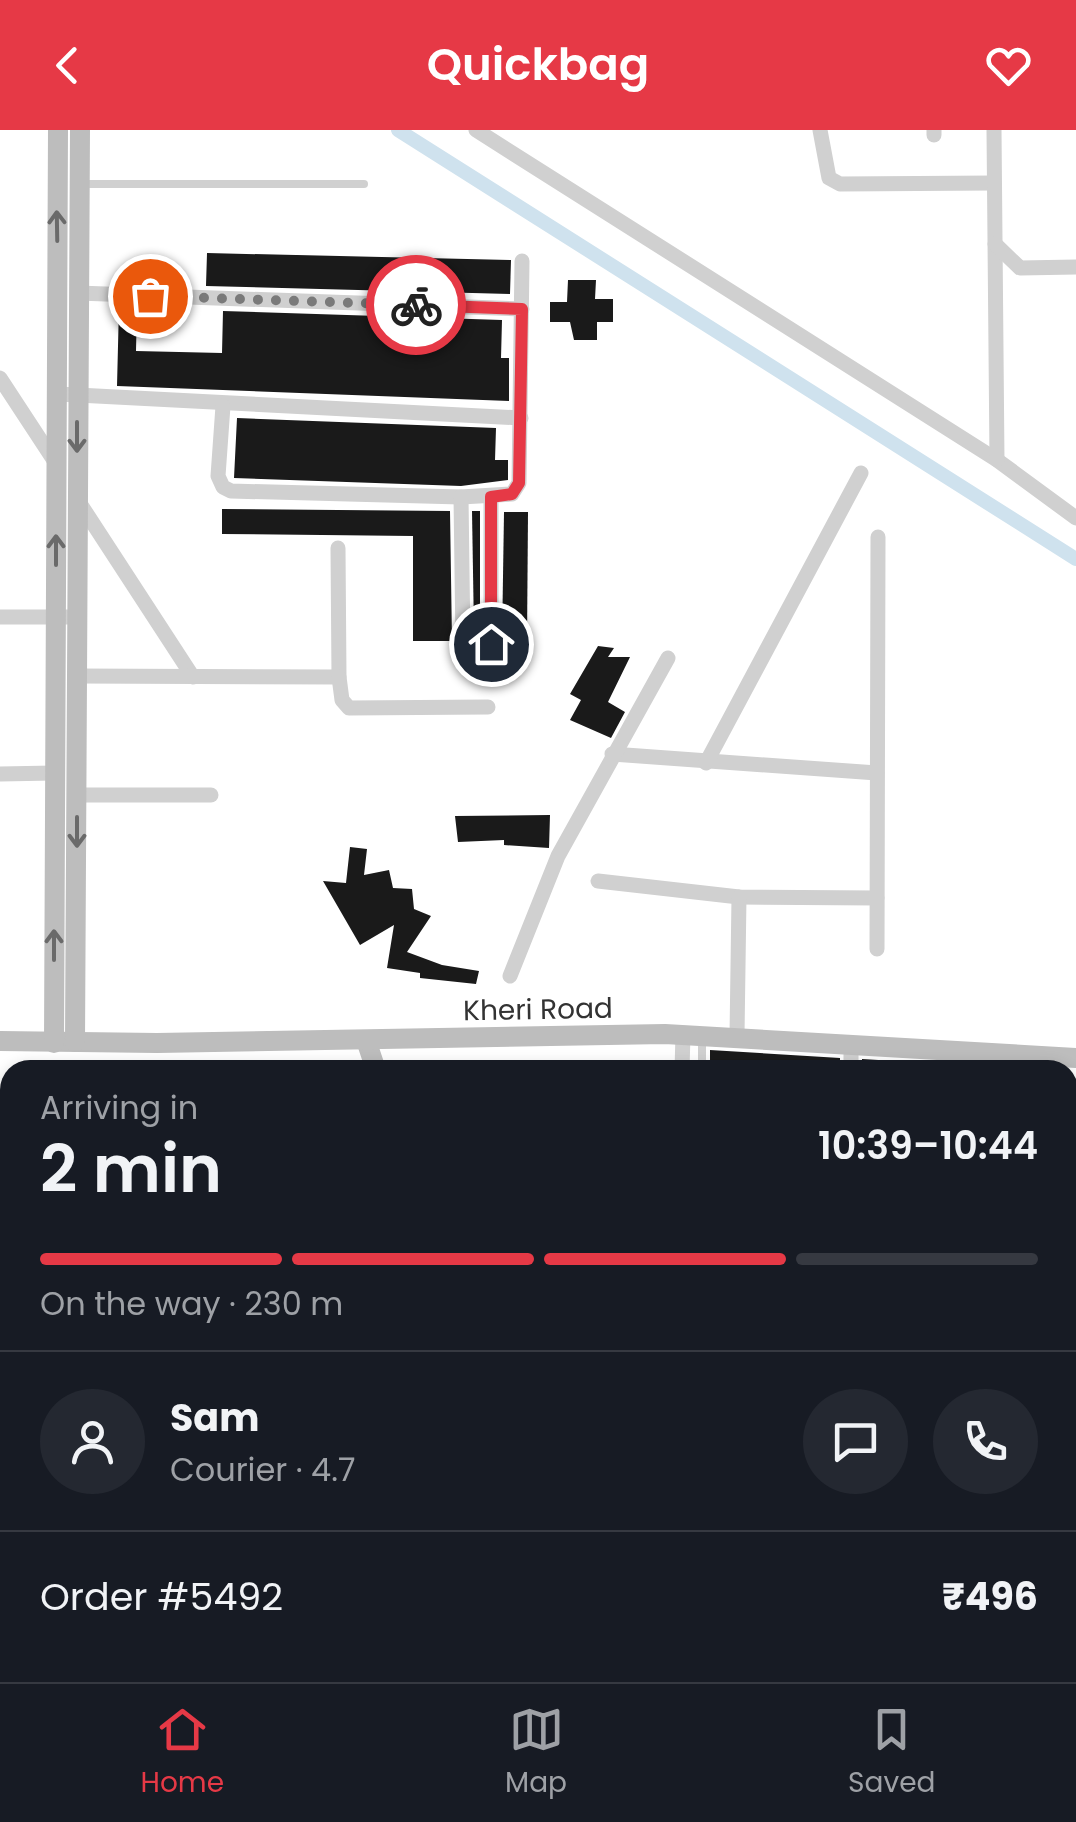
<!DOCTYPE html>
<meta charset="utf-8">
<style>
body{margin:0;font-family:Poppins,sans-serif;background:#242831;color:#f1f3f6;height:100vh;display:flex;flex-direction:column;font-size:38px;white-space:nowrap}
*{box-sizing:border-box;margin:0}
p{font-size:32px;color:#9ea1a6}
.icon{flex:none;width:55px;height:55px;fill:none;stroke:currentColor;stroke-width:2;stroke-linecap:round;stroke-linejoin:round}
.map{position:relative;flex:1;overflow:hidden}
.sheet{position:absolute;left:0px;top:930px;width:1078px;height:622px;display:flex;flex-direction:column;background:#171b24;border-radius:30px 30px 0 0;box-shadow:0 5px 15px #0003}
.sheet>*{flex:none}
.pin{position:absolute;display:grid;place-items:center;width:85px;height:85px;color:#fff;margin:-42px;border:5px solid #fff;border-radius:50%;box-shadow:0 2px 10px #0007}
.courier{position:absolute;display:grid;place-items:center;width:100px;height:100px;margin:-50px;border:8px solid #e63946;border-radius:50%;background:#fff;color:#222;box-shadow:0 2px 12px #0007}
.head em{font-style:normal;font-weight:600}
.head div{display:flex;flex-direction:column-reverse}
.head{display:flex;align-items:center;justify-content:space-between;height:170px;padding:0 40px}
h1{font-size:65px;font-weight:600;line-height:75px}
.bar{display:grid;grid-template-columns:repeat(4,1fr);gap:15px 10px;align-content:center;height:120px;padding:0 40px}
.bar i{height:12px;border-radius:8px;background:#363941}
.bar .on{background:#e63946}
.bar p{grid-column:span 4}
.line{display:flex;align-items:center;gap:25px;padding:0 40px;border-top:2px solid #363941}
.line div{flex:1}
.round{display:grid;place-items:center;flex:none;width:105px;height:105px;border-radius:52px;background:#242831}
header{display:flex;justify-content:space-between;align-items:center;height:130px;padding:0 40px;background:#e63946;color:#fff;font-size:45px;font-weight:600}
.tab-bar{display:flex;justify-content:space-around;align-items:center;height:140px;border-top:2px solid #363941;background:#171b24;font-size:28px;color:#9ea1a6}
.tab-bar a{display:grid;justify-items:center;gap:5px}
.tab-bar .on{color:#e63946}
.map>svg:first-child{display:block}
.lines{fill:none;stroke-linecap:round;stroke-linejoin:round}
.canal{stroke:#cfe2ee;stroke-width:14}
.building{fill:#1a1a1a}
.lane{stroke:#d0d0d0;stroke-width:8}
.street{stroke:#d0d0d0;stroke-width:15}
.secondary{stroke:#bdbdbd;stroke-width:20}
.oneway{stroke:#6a6a6a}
.done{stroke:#7a7a7a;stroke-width:10;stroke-dasharray:0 18}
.route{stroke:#e63946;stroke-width:12}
.labels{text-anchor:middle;stroke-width:10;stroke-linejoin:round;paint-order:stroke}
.street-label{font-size:28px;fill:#333;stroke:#fff}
</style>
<header><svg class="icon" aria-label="back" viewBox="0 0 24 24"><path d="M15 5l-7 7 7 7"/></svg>Quickbag<svg class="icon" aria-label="heart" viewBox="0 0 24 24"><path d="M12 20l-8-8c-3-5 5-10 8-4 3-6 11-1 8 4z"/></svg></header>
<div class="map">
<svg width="1076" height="1552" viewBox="0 0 1076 1552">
<rect width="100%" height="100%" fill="#fff"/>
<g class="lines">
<polyline class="canal" points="398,0 1076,429"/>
</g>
<g class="building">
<polygon points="207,123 511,130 510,164 206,156"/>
<polygon points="568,150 596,150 595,169 613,169 613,192 597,192 597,210 574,210 570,192 550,192 550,172 567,172"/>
<polygon points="119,176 137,176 136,221 222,223 223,181 502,190 501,228 509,228 509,271 117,256"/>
<polygon points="237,288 496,298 495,330 508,330 508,350 461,356 234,348"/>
<polygon points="222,379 450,381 452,511 413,511 413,406 222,404"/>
<polygon points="472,381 480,381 480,502 474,502"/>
<polygon points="504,382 528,382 527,511 502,510"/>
<polygon points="598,516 614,518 608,527 630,527 608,572 625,582 611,608 570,590 581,570 570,564"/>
<polygon points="550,685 549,718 504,715 504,710 458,712 455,686"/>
<polygon points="350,717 367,719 364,745 389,740 393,758 412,759 414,779 431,786 407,822 442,835 479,841 476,854 420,848 420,843 387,838 394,795 360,815 323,751 346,753"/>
<polygon points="710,920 840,928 840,940 710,940"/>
<polygon points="862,929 1009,938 862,940"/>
</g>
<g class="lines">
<g class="lane">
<polyline points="81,54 364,54"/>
<polyline points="702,909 702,940"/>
<polyline points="200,1542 224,1552"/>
<polyline points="451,1542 493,1547"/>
<polyline points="339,1552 357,1542"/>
</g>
<g class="street">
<polyline points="476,0 997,330 1076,388"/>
<polyline points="820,0 829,48 840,54 994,53"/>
<polyline points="934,0 934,5"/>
<polyline points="994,0 997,330"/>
<polyline points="995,114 1020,138 1076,137"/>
<polyline points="78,163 522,179"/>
<polyline points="0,248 55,332"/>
<polyline points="58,264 521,288"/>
<polyline points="223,276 218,346 223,357 231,361 461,367 512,364 519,353 522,131"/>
<polyline points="461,367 463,513 491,514 491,367"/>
<polyline points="79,372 193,547"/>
<polyline points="0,487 77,487"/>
<polyline points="77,546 339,547 338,418"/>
<polyline points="339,547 342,570 349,578 488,577"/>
<polyline points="612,624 877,643"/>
<polyline points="706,633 861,343"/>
<polyline points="0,644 54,643"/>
<polyline points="77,665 211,665"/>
<polyline points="598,751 739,767 877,768"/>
<polyline points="877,819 878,407"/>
<polyline points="510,846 558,726 668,528"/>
<polyline points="737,906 739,767"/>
<polyline points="682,940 683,904"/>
<polyline points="851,940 851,917"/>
<polyline points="0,1028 10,1028"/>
<polyline points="0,1322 10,1322"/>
<polyline points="0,1419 10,1418"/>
<polyline points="0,1470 10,1477"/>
<polyline points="800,1552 800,1542"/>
<polyline points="890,1552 890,1542"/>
</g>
<g class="secondary">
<polyline points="366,910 376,940"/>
<polyline points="0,911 157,913 665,904 1076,928"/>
<polyline points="75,912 80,0"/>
<polyline points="54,913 58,0"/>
<polyline points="710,1542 716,1552"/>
</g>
</g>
<defs><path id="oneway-shaft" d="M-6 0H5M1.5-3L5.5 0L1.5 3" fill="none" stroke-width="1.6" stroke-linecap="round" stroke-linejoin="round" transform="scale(2.5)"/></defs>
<g class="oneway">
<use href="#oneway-shaft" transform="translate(57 96) rotate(-91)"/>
<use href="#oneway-shaft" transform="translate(77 307) rotate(90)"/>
<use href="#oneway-shaft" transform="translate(56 420) rotate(-90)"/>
<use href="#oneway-shaft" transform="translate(77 702) rotate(90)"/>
<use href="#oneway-shaft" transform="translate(54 815) rotate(-90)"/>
</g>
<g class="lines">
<polyline class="done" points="150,166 416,175"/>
<polyline class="route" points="416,175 522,179 519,353 512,364 491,367 491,514"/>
</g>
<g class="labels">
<g class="street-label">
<text transform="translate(538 879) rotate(-1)" y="10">Kheri Road</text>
</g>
</g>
</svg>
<div class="pin" style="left:150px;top:166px;background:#ea580c"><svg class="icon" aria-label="bag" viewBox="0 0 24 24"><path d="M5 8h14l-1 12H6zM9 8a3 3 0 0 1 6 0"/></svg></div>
<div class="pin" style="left:491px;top:514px;background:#1f2937"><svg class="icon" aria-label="home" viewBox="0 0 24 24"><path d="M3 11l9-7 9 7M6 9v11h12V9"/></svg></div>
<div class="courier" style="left:416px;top:175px"><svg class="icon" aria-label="bike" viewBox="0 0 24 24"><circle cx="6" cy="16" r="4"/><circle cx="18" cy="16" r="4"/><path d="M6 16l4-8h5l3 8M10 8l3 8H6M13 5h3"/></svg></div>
<section class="sheet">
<div class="head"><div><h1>2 min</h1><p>Arriving in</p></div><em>10:39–10:44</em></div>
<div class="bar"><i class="on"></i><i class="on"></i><i class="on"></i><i></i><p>On the way · 230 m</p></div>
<div class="line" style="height:180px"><a class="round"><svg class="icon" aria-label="person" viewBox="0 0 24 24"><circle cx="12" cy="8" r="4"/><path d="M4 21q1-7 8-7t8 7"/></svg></a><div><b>Sam</b><p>Courier · 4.7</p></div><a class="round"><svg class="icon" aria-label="chat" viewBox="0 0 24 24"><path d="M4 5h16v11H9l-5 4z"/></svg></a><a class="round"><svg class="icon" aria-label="phone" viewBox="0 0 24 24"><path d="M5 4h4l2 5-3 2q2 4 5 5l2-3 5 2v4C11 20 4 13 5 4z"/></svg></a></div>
<div class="line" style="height:130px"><div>Order #5492</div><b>₹496</b></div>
</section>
</div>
<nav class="tab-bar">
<a class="on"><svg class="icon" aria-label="home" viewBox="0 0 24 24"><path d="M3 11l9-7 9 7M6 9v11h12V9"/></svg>Home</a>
<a><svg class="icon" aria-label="map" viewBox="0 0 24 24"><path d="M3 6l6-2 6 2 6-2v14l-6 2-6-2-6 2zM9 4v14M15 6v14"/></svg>Map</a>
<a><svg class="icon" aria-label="saved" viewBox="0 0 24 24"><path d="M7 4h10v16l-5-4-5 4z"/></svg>Saved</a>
</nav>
